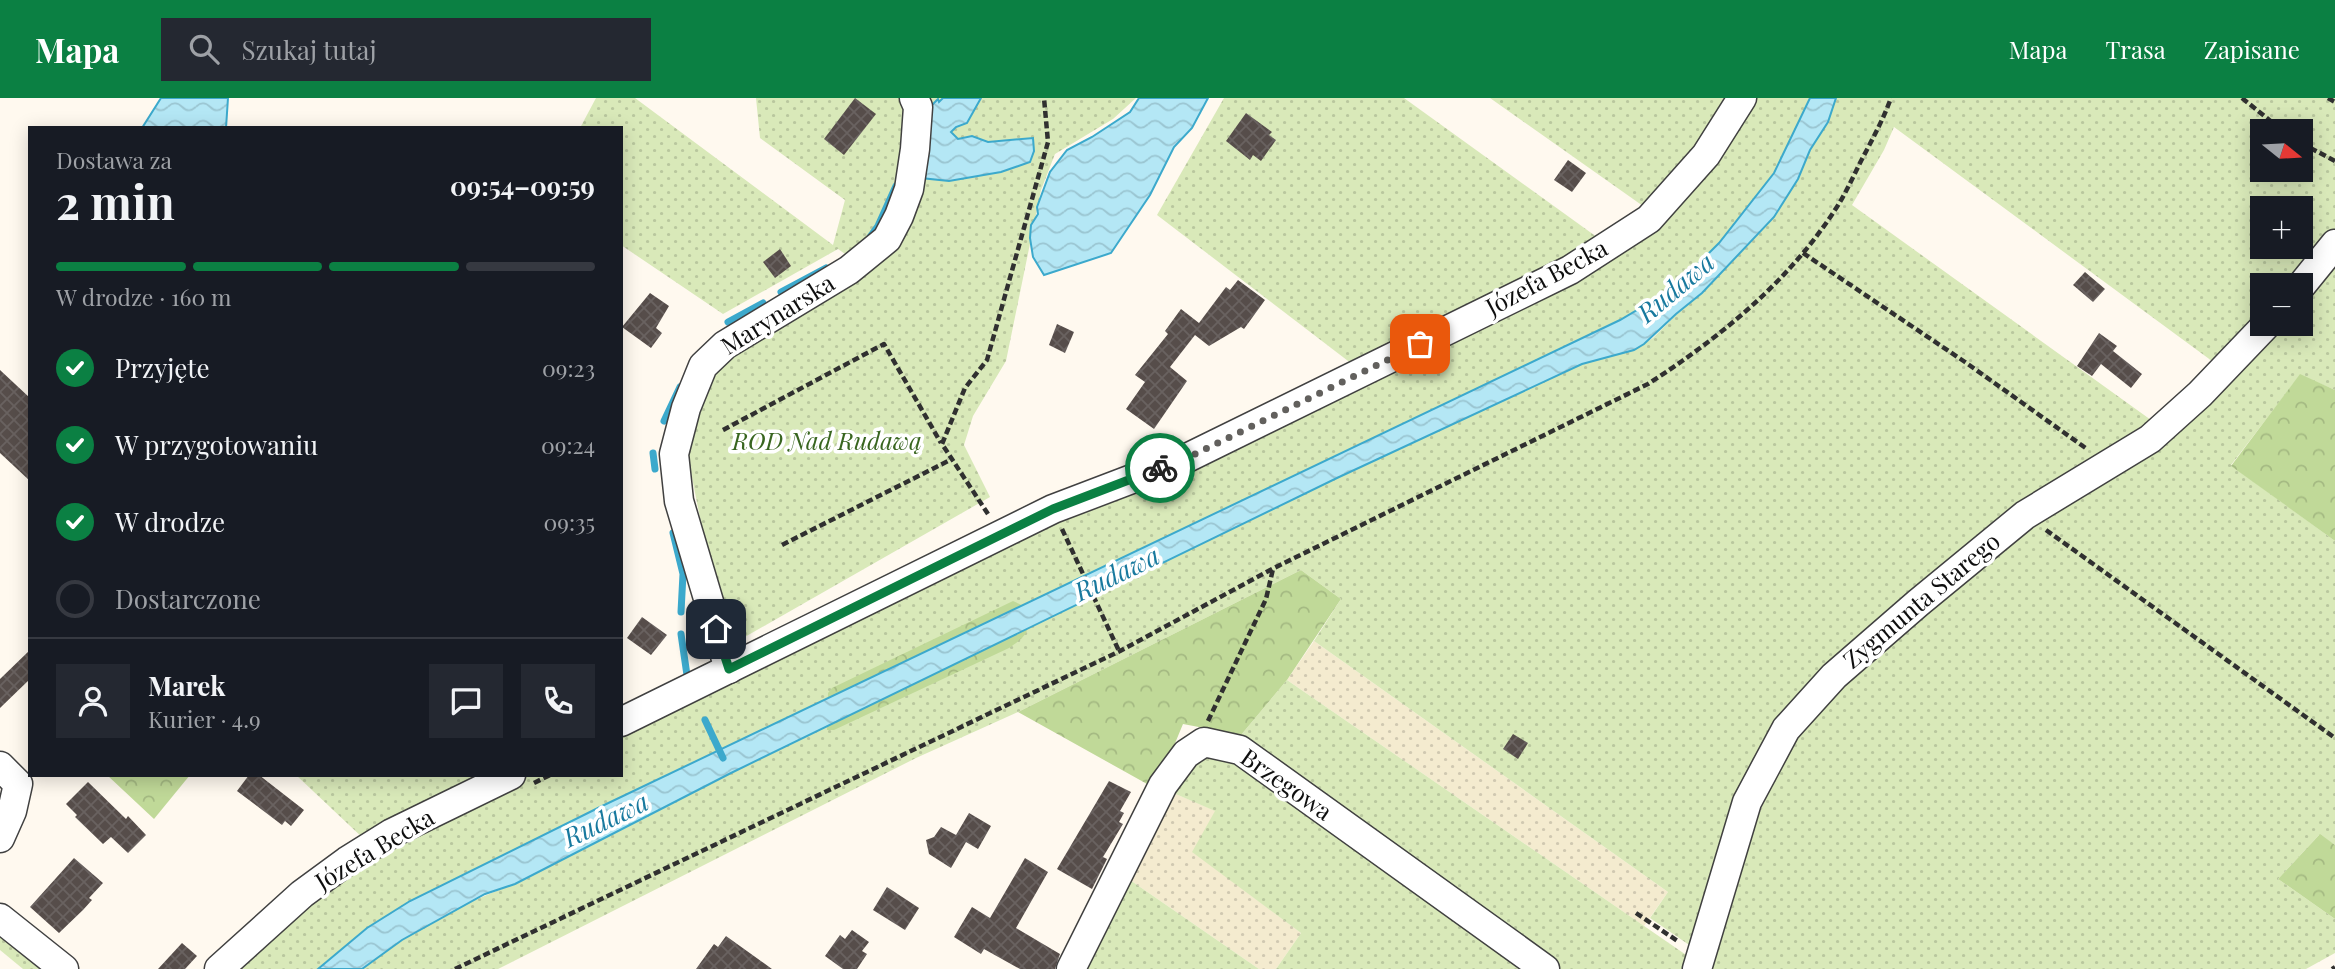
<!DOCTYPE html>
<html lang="pl">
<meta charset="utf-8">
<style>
body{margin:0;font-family:"Playfair Display",serif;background:#242831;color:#f1f3f6;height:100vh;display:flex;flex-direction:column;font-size:26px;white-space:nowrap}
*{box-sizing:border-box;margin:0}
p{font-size:23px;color:#9ea1a6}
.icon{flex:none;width:38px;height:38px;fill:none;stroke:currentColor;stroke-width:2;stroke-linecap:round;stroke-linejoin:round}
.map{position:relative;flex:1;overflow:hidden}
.drawer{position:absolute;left:28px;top:28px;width:595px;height:651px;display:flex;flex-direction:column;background:#171b24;border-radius:0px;box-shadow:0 4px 18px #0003}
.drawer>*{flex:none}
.needle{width:46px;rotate:108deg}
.tools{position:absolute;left:2250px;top:21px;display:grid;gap:14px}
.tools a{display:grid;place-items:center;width:63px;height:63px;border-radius:0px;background:#171b24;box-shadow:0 4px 18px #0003;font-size:35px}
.pin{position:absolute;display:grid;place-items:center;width:60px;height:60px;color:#fff;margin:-30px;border-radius:14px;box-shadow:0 4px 10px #0006}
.courier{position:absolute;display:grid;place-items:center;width:70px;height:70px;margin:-35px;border:5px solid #0b8043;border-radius:50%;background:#fff;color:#222;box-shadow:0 2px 9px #0007}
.head em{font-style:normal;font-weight:700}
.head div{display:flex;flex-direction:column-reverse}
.head{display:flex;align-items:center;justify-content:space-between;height:119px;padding:0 28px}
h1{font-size:46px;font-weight:700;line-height:52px}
.bar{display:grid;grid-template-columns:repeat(4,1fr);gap:10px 7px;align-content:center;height:84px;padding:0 28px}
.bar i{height:9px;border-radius:5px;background:#363941}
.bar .active{background:#0b8043}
.bar p{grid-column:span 4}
.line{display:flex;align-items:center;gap:18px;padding:0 28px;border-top:2px solid #363941}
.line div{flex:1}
.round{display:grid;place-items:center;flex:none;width:74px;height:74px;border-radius:0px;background:#242831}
ol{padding:0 28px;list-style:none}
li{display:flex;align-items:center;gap:21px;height:77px}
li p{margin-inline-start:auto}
li .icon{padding:7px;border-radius:50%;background:#0b8043;color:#fff;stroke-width:4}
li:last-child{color:#9ea1a6}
li i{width:38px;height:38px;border:4px solid #363941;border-radius:50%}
header{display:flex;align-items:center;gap:42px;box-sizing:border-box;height:98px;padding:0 35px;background:#0b8043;color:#fff}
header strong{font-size:33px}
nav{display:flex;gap:38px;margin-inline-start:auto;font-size:24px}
.search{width:490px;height:63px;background:#242831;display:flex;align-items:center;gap:18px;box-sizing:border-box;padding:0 24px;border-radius:0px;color:#9ea1a6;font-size:26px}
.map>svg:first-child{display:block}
.farmland{fill:url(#farmland-dots)}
.grass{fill:url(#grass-dots);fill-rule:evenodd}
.forest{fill:url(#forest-crowns)}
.water{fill:url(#water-waves);stroke:#3ca9cc;stroke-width:2}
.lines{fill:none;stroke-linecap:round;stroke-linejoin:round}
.stream{stroke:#3ca9cc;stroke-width:7}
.building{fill:url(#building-cross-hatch)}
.minor-casing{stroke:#414141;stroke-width:31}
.path{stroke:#303030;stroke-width:4.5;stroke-dasharray:7 3.5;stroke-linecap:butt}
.minor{stroke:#fff;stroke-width:28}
.done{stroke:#62605d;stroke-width:7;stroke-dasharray:0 12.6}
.route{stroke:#0b8043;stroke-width:9}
.labels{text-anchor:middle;stroke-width:7;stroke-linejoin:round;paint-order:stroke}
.street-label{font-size:24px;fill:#0e0e0e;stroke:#fff}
.park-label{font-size:24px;font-style:italic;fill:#38651f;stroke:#fff}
.water-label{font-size:26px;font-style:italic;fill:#18799e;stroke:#fff}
</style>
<header>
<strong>Mapa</strong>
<div class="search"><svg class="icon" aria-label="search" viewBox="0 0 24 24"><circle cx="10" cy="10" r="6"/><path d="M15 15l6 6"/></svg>Szukaj tutaj</div>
<nav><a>Mapa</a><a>Trasa</a><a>Zapisane</a></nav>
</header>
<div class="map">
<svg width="2335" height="871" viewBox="0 0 2335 871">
<defs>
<pattern id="farmland-dots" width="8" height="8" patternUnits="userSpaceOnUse" patternTransform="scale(1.75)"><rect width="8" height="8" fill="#f4ebcf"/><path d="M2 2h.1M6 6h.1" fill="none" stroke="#d0c8b1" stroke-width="1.8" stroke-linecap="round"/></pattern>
<pattern id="grass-dots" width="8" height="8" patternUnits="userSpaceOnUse" patternTransform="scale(1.75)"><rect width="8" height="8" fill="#d9e9b9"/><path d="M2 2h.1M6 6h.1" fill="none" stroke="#b9c79e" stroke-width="1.8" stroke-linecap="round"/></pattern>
<pattern id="forest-crowns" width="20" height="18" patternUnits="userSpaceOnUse" patternTransform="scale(1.75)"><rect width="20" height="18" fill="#c0d998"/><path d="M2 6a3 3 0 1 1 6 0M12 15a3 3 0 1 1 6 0" fill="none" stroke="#a4b982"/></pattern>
<pattern id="water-waves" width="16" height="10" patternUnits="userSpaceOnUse" patternTransform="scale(1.75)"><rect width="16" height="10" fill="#b4e7f5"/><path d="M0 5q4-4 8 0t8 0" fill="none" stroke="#9ac5d1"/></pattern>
<pattern id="building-cross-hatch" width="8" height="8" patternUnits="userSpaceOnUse" patternTransform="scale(1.75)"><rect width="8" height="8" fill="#564d4a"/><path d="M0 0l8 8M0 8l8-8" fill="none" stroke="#696260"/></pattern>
</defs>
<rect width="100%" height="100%" fill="#fff9ef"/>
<g class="farmland">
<polygon points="1314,543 1668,794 1644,828 1287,582"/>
<polygon points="1171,694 1216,713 1193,754 1301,835 1276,871 1259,871 1130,782"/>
</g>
<g class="grass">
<polygon points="596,0 635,0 833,147 845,102 760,40 756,0 905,0 900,88 877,133 851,160 838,151 723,216 621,147 621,30 580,30"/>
<polygon points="925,0 1136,0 1113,21 1055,56 1041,92 1006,263 973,318 964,347 990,399 736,544 714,491 686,349 717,264 894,143"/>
<polygon points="1224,0 1404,0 1601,142 1352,266 1157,117"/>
<polygon points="1490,0 1724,0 1697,45 1643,108"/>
<polygon points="1748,0 1810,0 1774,75 1719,145 1674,190 1620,222 600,709 410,803 367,830 318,871 227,871 313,797 519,677 621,677 621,629 1590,167"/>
<path d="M1836,0h499v135l-45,52h-27v30l-47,49 -322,-237 -10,23 -32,55 306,220 -339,253 -124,271 -45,-31 18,-26 -354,-251 27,-42 -40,-29 -283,142 -102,46 -418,211h-136c40,-34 103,-68 154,-85l215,-111 606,-295 245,-114 52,-14 19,-12 121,-121 24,-38 12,-29 18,-28zM2263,33h38v39h-38zM2263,110h38v39h-38z"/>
<polygon points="2335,156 2335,292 2300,277 2231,367 2335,443 2335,747 2319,737 2278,781 2335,821 2335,855 2306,871 1707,871 1740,759 1782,663 1814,612 1886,543 2279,226 2301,226 2301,198"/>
<polygon points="1287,582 1692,861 1688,871 1559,871 1474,808 1245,650 1241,637"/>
<polygon points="1206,655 1224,655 1532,871 1276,871 1301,835 1192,754 1215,713 1171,694 1192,664"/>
<polygon points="296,677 484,677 365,742"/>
<polygon points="1130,782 1259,871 1081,871"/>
<polygon points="0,827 54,871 23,871 0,852"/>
</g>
<g class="forest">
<polygon points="2300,276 2335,292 2335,443 2231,368"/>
<polygon points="1301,472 1341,501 1287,582 1241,637 1183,626 1156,691 1018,614"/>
<path d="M1013,503l13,6c4,25 3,27 -17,41l-175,82h-7l1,-37 4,-5z"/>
<polygon points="107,677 190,677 154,721"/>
<polygon points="2320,736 2335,747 2335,821 2278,781"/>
</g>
<g class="water">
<polygon points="161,0 228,0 226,30 142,30"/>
<polygon points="943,0 981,0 967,25 956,29 951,34 958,41 972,38 988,44 1033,40 1034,53 1030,64 1001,74 949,83 921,80 931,8 938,1 939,4"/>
<polygon points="1139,0 1208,0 1192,30 1174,49 1150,97 1111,155 1044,177 1033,159 1030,140 1031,127 1038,116 1037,109 1050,74 1067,52 1092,39 1130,14"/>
<polygon points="1810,0 1836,0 1828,24 1810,52 1798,81 1774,119 1702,195 1676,216 1644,246 1634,252 1582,266 1337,380 731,675 515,786 485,796 402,842 362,871 318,871 367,830 410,803 600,709 1620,222 1674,190 1719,145 1774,75"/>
</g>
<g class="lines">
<g class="stream">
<polyline points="870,139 878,128 896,88"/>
<polyline points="781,194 826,170"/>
<polyline points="728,224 763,205"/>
<polyline points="664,323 680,289"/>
<polyline points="653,355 655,371"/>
<polyline points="673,435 683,476 681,514"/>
<polyline points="681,536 688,584"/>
<polyline points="705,622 723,660"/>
</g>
</g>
<g class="building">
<polygon points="855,0 876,16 844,57 824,41"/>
<polygon points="1246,15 1272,34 1269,37 1276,42 1261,63 1253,57 1250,62 1226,43"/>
<polygon points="1568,62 1586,75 1572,94 1554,82"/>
<polygon points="780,151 791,168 775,180 763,164"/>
<polygon points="2085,174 2105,191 2093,204 2073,187"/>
<polygon points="1238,182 1265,202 1244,231 1241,229 1209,248 1195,237 1170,269 1187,283 1154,331 1126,311 1145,284 1135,277 1168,236 1165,233 1181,211 1199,225 1226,189 1230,192"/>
<polygon points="650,195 669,208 656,230 662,235 651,250 622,229"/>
<polygon points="1057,226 1074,234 1065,255 1049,247"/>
<polygon points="2099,235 2117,248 2113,253 2142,276 2131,290 2101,266 2092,278 2077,268"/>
<polygon points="0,272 30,300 30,383 0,355"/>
<polygon points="642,519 667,537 651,557 627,540"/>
<polygon points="30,552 30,581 0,610 0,581"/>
<polygon points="1513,636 1528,645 1518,661 1503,651"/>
<polygon points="249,677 259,677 304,712 291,728 285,723 282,727 237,693"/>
<polygon points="1109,683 1131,694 1120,713 1124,715 1119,724 1123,726 1103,759 1107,761 1092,791 1057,771"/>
<polygon points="88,684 126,721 128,718 146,737 128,755 111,739 103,746 75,719 77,717 66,706"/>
<polygon points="969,715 991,728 978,751 966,744 951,770 929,756 926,742 934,739 941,729 956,737"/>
<polygon points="74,760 103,785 89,800 92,802 83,812 59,835 30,809"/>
<polygon points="1025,760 1048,774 1016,830 1060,856 1055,871 1020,871 984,851 981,856 954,839 972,809 990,820"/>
<polygon points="887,789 919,810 905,832 873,812"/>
<polygon points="852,832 869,844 862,853 867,856 857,871 843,871 825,858 840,837 845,841"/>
<polygon points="726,838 772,871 696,871 714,846 718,849"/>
<polygon points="182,845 197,858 185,871 158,871"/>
</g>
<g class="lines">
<defs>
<g id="minor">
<polyline points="2301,188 2335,146"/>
<polyline points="729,571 679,403 674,356 686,310 703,268 725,247 849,172 887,141 899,118 909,91 915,51 918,9 914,0"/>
<polyline points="621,624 1053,411 1187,360 1570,172 1649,121 1706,57 1742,0"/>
<polyline points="0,668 18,686 12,713 0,740"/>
<polyline points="0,820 64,871"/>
<polyline points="219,871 302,796 347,763 392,735 511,677"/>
<polyline points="1071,871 1163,687 1186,656 1204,644 1240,652 1545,871"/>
<polyline points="1697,871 1747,704 1786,631 1834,578 1918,505 2025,417 2150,341 2200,296 2267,226"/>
</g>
</defs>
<use href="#minor" class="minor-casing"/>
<g class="path">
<polyline points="2242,0 2283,33"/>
<polyline points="2328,0 2335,4"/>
<polyline points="2301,45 2335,63"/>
<polyline points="1803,155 1965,264 2087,351"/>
<polyline points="723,332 884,246 941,345"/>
<polyline points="988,416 942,346 965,290 987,262 1048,44 1044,0"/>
<polyline points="1062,431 1119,553"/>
<polyline points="2046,432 2335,640"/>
<polyline points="782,447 952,361"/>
<polyline points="1208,623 1266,501 1273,471"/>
<polyline points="534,685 550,677"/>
<polyline points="1636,815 1679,844"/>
<path d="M455,871l665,-318 154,-83 374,-184c71,-46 138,-100 185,-171 11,-16 19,-34 28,-52 11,-21 22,-41 30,-63"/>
<polyline points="2332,871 2335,869"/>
</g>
<use href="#minor" class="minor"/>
</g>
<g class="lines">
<polyline class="done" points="1160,370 1187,360 1420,246"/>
<polyline class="route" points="716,531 729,571 1053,411 1160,370"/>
</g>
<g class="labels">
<g class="street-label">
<text transform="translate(1547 180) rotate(-28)" y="8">Józefa Becka</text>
<text transform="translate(778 217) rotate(-32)" y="8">Marynarska</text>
<text transform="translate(1922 503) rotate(-40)" y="8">Zygmunta Starego</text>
<text transform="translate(1286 687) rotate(35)" y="8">Brzegowa</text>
<text transform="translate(375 752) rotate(-31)" y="8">Józefa Becka</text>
</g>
<g class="park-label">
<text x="827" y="352">ROD Nad Rudawą</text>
</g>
<g class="water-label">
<text transform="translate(1676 190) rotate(-40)" y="9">Rudawa</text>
<text transform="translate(1117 476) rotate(-26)" y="9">Rudawa</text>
<text transform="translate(606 722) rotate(-26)" y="9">Rudawa</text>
</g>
</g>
</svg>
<div class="tools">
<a><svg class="needle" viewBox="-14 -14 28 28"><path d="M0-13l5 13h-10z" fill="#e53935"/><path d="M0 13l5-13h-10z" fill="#9ea1a6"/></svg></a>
<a>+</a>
<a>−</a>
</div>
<div class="pin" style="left:1420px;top:246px;background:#ea580c"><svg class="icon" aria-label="bag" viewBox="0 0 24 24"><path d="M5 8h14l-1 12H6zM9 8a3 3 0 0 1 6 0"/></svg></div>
<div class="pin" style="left:716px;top:531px;background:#1f2937"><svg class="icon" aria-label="home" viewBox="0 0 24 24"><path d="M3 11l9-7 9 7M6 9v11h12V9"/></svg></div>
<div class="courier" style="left:1160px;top:370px"><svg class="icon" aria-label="bike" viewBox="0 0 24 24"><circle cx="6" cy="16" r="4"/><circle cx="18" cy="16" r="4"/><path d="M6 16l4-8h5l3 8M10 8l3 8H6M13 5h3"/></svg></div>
<section class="drawer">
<div class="head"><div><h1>2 min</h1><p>Dostawa za</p></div><em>09:54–09:59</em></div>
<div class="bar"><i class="active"></i><i class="active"></i><i class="active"></i><i></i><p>W drodze · 160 m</p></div>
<ol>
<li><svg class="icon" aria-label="check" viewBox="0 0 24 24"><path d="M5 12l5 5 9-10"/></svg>Przyjęte<p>09:23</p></li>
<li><svg class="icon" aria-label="check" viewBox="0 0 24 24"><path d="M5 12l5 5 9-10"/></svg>W przygotowaniu<p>09:24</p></li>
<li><svg class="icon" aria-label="check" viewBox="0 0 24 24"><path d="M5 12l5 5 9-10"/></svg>W drodze<p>09:35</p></li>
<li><i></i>Dostarczone</li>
</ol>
<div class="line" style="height:126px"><a class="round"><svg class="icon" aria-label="person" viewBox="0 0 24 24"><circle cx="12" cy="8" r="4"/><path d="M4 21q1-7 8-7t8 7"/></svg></a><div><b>Marek</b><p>Kurier · 4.9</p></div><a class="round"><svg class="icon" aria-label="chat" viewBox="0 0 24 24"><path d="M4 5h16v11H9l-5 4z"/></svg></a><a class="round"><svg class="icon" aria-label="phone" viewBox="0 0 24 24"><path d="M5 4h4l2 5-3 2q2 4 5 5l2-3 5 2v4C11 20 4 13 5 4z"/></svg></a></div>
</section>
</div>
